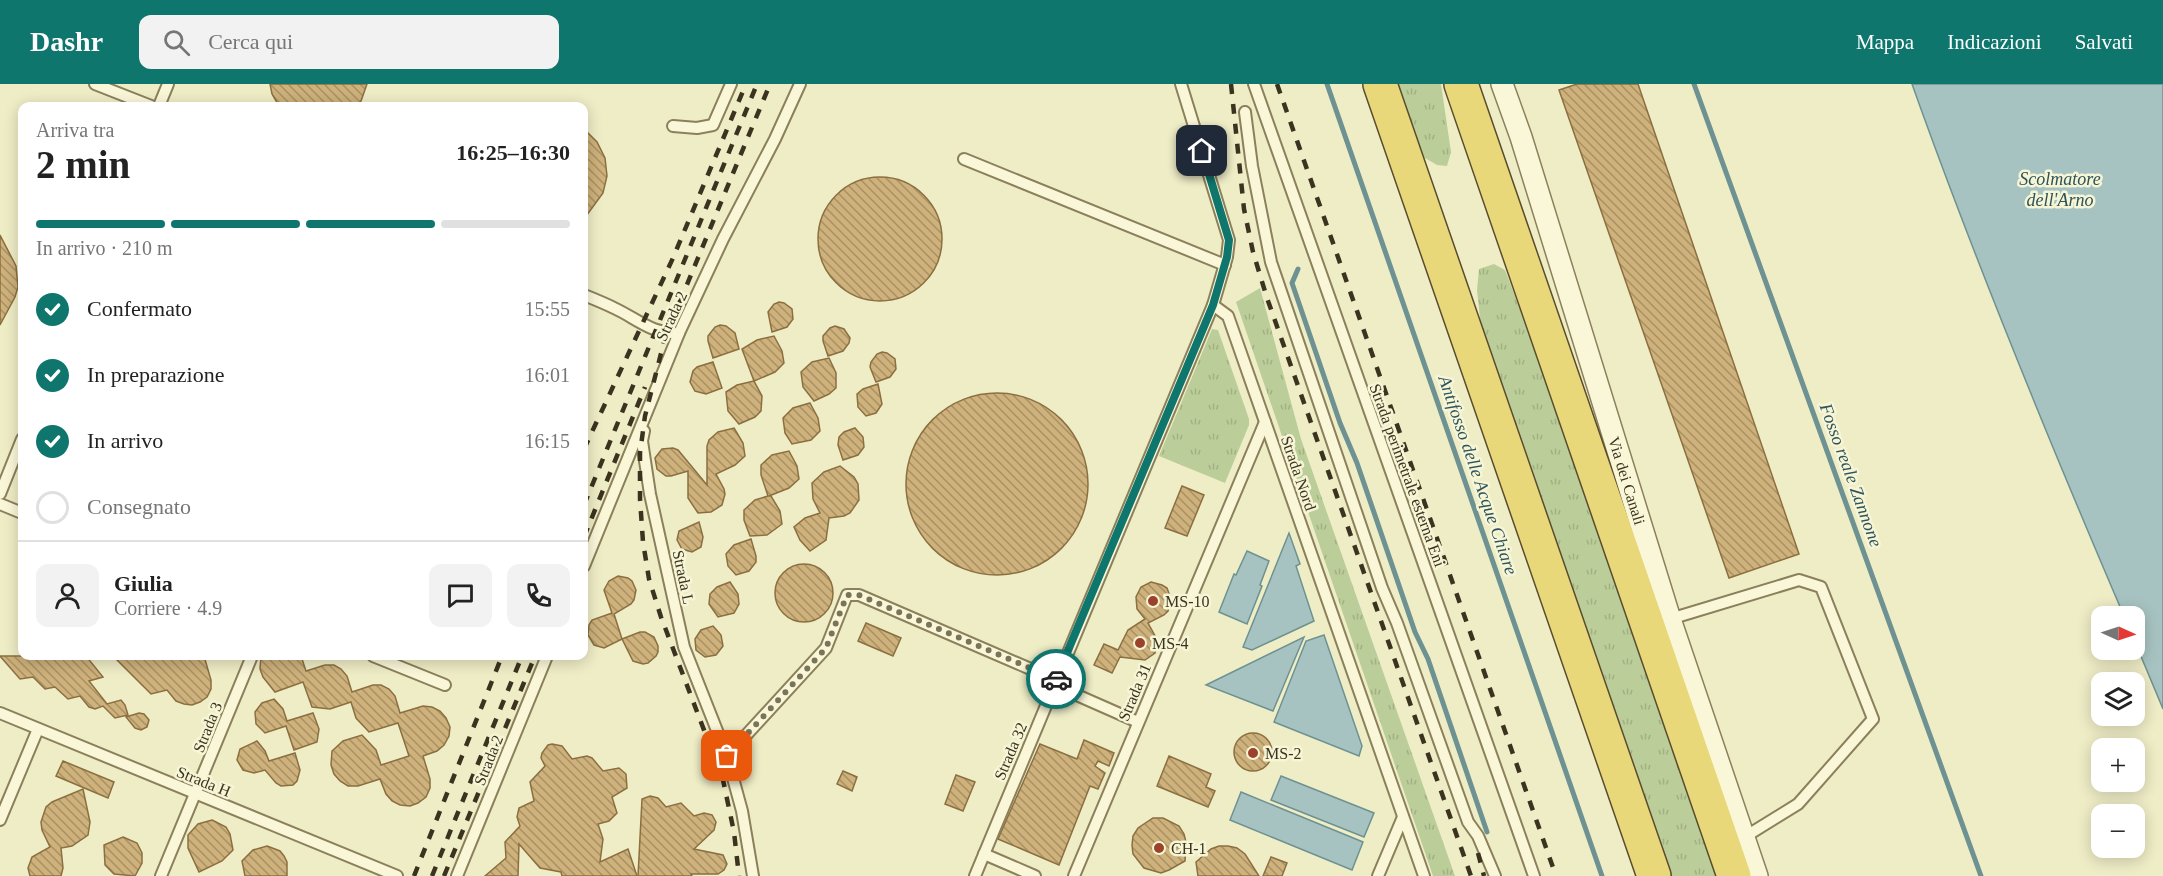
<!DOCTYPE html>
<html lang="it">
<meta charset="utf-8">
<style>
body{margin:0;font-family:Georgia,serif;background:#f2f2f2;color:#222;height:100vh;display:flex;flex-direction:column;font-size:22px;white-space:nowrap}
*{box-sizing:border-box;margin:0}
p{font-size:20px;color:#767676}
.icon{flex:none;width:33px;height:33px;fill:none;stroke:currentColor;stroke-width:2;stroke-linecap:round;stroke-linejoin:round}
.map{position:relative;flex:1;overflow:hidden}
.details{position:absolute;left:18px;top:18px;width:570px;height:558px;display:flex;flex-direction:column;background:#fff;border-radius:12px;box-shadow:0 3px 15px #0003}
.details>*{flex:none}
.needle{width:39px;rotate:93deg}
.fabs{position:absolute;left:2091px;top:522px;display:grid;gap:12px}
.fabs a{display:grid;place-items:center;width:54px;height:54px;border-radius:12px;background:#fff;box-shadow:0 3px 15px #0003;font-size:30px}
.pin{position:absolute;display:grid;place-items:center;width:51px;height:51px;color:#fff;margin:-26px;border-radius:12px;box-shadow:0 3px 9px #0006}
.courier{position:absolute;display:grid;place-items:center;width:60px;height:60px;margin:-30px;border:4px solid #0f766e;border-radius:50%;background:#fff;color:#222;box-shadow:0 2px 8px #0007}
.overview em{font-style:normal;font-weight:700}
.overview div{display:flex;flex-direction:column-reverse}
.overview{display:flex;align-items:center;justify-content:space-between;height:102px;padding:0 18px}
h1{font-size:39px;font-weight:700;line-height:45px}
.bar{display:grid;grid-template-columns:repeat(4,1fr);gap:9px 6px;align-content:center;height:72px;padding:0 18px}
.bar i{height:8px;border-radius:4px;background:#e0e0e0}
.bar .selected{background:#0f766e}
.bar p{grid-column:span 4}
.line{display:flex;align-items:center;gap:15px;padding:0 18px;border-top:2px solid #e0e0e0}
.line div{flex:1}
.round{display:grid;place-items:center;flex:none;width:63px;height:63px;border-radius:12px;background:#f2f2f2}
ol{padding:0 18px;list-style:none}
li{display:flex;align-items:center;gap:18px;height:66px}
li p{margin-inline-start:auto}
li .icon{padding:6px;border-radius:50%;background:#0f766e;color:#fff;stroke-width:4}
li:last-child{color:#767676}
li i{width:33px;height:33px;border:3px solid #e0e0e0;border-radius:50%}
header{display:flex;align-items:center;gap:36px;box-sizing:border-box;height:84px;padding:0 30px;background:#0f766e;color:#fff}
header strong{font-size:28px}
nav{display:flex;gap:33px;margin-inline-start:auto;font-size:21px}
.search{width:420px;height:54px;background:#f2f2f2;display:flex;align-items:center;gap:15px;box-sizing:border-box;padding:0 21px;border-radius:12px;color:#767676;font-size:22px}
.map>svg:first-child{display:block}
.grass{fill:url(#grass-tufts)}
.water{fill:#a7c3c1;stroke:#6d9291;stroke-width:1.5}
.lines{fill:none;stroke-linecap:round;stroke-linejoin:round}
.stream{stroke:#6d9291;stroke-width:5}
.building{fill:url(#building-back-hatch);stroke:#8b6f40;stroke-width:1.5}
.service-casing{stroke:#8b805b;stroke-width:14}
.minor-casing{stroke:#8b805b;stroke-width:24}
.trunk-casing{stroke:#594c2f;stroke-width:36}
.service{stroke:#faf7d9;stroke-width:10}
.minor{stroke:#faf7d9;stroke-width:21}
.trunk{stroke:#e8d87a;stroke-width:33}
.rail{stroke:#3b331f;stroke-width:4.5;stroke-dasharray:10 10;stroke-linecap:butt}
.done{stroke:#7a7459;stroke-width:6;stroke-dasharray:0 10.8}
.route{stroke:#0f766e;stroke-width:8}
.poi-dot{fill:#9b432a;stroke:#f6f5d6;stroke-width:2}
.labels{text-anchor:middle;stroke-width:5;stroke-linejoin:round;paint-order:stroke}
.street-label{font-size:16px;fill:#3b331f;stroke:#f6f5d6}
.poi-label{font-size:16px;fill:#3b331f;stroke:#f6f5d6;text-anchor:start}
.water-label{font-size:18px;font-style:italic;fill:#2e535b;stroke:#f6f5d6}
</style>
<header>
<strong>Dashr</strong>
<div class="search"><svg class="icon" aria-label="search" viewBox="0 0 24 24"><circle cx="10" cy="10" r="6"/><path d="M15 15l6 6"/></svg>Cerca qui</div>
<nav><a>Mappa</a><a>Indicazioni</a><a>Salvati</a></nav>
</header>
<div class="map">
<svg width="2163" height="792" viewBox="0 0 2163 792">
<defs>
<pattern id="grass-tufts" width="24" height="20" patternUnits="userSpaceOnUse" patternTransform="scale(1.5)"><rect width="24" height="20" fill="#bbce99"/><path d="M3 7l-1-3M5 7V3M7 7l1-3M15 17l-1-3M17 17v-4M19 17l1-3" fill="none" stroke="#a2b183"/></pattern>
<pattern id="building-back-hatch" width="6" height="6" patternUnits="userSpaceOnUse" patternTransform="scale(1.5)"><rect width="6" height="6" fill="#ceb17b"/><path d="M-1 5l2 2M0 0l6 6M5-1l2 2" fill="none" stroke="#a89164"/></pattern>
</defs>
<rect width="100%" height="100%" fill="#efedc6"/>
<g class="grass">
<polygon points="1394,0 1441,0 1451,68 1447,82 1437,81 1418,70"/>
<polygon points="1494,180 1505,186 1545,290 1721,792 1671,792 1482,253 1477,206 1479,185"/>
<polygon points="1260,204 1301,355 1455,792 1433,792 1236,218"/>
<polygon points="1212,245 1218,246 1249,335 1249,341 1225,399 1159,372"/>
</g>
<g class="water">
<path d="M1912,0h251v625l-28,-67 -1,-26h-10c-75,-175 -148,-352 -212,-532z"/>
<polygon points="1289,449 1300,480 1296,482 1314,537 1252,566 1243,563"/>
<polygon points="1247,467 1269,477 1260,501 1262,502 1247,540 1219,528 1234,490 1236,491"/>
<polygon points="1324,551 1362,662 1359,672 1274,638 1306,557"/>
<polygon points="1304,553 1273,627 1206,601"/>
<polygon points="1281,692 1374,729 1364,753 1271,716"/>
<polygon points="1241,708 1363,758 1352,786 1230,736"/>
</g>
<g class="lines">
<g class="stream">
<polyline points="1327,0 1602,792"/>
<polyline points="1694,0 1981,792"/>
<polyline points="1298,185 1292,199 1340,339 1357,379 1415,548 1428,575 1487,748"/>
</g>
</g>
<g class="building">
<polygon points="270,0 367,0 361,17 356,22 279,22 272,10"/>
<polygon points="1577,0 1638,0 1799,470 1729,494 1559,6"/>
<polygon points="584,45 597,58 605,74 607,92 603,109 584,135"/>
<circle cx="880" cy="155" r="62"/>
<polygon points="0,151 16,182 18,203 15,213 0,241"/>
<polygon points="779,218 784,219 792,225 793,235 787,243 772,248 768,228 774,220"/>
<polygon points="720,241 726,242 735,249 739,265 713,274 708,257 708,252 715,243"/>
<polygon points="835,242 844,245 850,254 849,259 843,267 828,272 823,257 823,252 830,244"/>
<polygon points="774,252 782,267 784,279 775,288 754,297 762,312 761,327 755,333 739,340 728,327 726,308 737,301 754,297 742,265 757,256"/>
<polygon points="882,268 887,269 895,275 896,285 890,293 876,298 870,283 871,278 877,270"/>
<polygon points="829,274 836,289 836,304 829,310 814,317 803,303 801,288 812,278"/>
<polygon points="713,278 722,304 706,310 695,307 690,298 693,287 697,283"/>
<polygon points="878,300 882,320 876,329 866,332 858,323 857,310 863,305"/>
<circle cx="997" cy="400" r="91"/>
<polygon points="810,319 818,334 820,347 811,356 792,360 785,349 783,334 793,324"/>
<polygon points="734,344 743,359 745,372 735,381 716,390 724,405 725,410 722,421 711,428 698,429 688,414 688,387 671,392 666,392 657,385 655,374 662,365 673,364 678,366 707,401 707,362 709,356 718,348"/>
<polygon points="855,344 863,353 864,363 858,371 843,376 838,361 839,353 844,348"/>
<polygon points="789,367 797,382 799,395 789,404 769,412 771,412 780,427 782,440 767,451 750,452 744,436 744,426 755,416 768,412 761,391 761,381 772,371"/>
<polygon points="840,382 854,393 858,400 859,416 850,429 844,432 829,434 826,456 810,467 800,456 794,443 805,434 820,429 813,415 812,399 824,388"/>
<polygon points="1182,402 1204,411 1187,452 1165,444"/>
<polygon points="699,438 703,453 701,463 692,468 682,465 677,456 679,447"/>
<polygon points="751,455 756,472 756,478 749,487 736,491 728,482 726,470 734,461"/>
<circle cx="804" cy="509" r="29"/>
<polygon points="618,492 628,494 632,497 636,506 634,516 631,520 614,530 622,555 640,548 645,548 654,553 658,562 658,568 656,572 648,579 643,580 633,577 622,555 604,564 594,561 588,551 589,541 592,536 612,529 604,506 609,497"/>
<polygon points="730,498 738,510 739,520 734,529 718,533 709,520 710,510 717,503"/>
<polygon points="1151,498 1162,501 1167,504 1171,515 1168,527 1164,531 1148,539 1158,557 1155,569 1145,576 1120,573 1112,589 1094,581 1104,560 1118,566 1128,546 1145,535 1137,525 1136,513 1141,503"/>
<polygon points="866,539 901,554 893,572 858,557"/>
<polygon points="713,542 721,551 723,562 716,571 705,573 696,566 695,555 701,546"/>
<polygon points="0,572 86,572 103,593 89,597 107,620 121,616 125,621 128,631 115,634 103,622 95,625 89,623 80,612 68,615 55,603 45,605 33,593 20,595"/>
<polygon points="113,572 204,572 211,596 211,605 207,613 200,618 192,621 184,620 176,617 167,606 151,610"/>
<polygon points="261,572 301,572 306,587 325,581 334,581 341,585 347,592 352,608 373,601 381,601 389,605 395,612 400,629 423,622 432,623 440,627 446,634 450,643 449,652 444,661 437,667 423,672 430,695 430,704 426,713 418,719 410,722 400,721 392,717 386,710 380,695 358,702 348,702 340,697 334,690 331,681 332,667 343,657 362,651 376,666 381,681 409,672 398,639 369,648 356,634 351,618 330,625 312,623 303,598 275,608 263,593 260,585"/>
<polygon points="274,615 283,625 287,637 313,629 319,645 317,658 294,666 286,642 265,649 256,640 255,628 262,619"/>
<polygon points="139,629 144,630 149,636 147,643 141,646 135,644 126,633"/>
<circle cx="1253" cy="668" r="19"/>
<polygon points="1084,656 1114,669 1109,682 1098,677 1095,682 1105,689 1098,705 1090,702 1059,781 998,755 1040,660 1077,675"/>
<polygon points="257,657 265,667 269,677 295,669 300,686 297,697 293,701 281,702 276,699 265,686 254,689 243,686 237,676 240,665"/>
<polygon points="552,660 562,662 572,675 587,672 592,674 603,687 619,684 626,690 627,704 612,713 617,729 609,737 598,740 603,755 600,778 628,765 637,792 562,792 561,788 540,784 519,760 518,792 485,792 506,774 505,758 520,742 517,733 519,724 534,717 530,698 545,682 541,674 542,669 548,661"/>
<polygon points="1169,672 1211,690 1206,703 1215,707 1208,723 1157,702"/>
<polygon points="63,677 114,698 108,714 56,692"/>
<polygon points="843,687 857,693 852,707 837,700"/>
<polygon points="956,691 975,698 963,727 945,720"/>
<polygon points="83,705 90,738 88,751 72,762 61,764 63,784 61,792 30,792 28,784 32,773 50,763 42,746 41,738 46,723 52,718"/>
<polygon points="650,712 658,714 666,723 681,719 694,732 704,729 712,731 716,738 714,746 694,765 723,771 727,780 724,786 718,790 691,790 692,792 638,792 642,715"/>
<polygon points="1153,734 1163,734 1179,742 1184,750 1186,758 1185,777 1169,786 1161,789 1144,784 1133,770 1132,761 1133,752 1138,744"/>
<polygon points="212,736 226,743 230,750 233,766 222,777 199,788 188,764 188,751 198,740"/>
<polygon points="123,753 137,759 142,769 142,779 135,792 114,790 105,781 104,761"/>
<polygon points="267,762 280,767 284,772 287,778 287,792 245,792 242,777 253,766"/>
<polygon points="1219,762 1228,762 1237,764 1245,770 1259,792 1198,792 1196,778 1211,765"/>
<polygon points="1271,773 1287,779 1282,792 1263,792"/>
</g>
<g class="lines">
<defs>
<g id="service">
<polyline points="95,0 151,22"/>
<polyline points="1181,0 1229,156 1227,173 1213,221 1228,232 1424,792"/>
<polyline points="1254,0 1534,792"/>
<polyline points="159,22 168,0"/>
<polyline points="1245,28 1252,82 1271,178 1382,504 1397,539 1468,738 1478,752 1495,792"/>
<polyline points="673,42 697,44 713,41 731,0"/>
<polyline points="964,75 1225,181"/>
<path d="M584,211c10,4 20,8 30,13 22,10 39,27 65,25"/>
<polyline points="644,347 642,357 650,410 684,563 727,672"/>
<polyline points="0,410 22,355"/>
<polyline points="0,420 22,429"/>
<polyline points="584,482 679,249 723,155 775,55 800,0"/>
<polyline points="1670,535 1799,496 1821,503 1873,635 1798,720 1743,754"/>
<polyline points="373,572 445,601"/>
<polyline points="1054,601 1138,638"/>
<polyline points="0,629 397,792"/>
<polyline points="0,736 38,645"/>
<polyline points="984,770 1035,792"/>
<polyline points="161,792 252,572"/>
<polyline points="457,792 547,572"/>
<polyline points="753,792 742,727 727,672 826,564 847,511 859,511 1056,596"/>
<polyline points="975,792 1213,221"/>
<polyline points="1074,792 1265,338"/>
<polyline points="1378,792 1403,733"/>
</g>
<g id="minor">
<path id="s1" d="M1502,0l19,53 149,482 87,257"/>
</g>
<g id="trunk">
<polyline points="1380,0 1654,792"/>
<polyline points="1461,0 1734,792"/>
</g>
</defs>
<use href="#service" class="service-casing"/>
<use href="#minor" class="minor-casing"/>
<use href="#trunk" class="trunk-casing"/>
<use href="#service" class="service"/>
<use href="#minor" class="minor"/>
<use href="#trunk" class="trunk"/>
<g class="rail">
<polyline points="1231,0 1244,125 1253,168 1267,214 1471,792"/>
<polyline points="1277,0 1556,792"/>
<polyline points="666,250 645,332 640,369 640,415 643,458 649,495 661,533 723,696 734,748 739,792"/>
<polyline points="664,256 770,0"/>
<polyline points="584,365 673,174 746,0"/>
<polyline points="584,421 757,0"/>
<polyline points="584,453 645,303"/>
<polyline points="1478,769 1484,792"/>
<polyline points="414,792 502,572"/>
<polyline points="432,792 522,572"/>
<polyline points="444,792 535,572"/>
</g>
</g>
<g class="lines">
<polyline class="done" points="727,672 826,564 847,511 859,511 1056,595"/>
<polyline class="route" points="1056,595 1213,221 1227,173 1229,156 1202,67"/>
</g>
<g class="poi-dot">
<circle cx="1153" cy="517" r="6"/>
<circle cx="1140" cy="559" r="6"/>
<circle cx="1253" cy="669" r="6"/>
<circle cx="1159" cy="764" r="6"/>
</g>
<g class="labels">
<g class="street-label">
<text transform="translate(671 232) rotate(-65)" y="6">Strada 2</text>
<text transform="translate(1299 389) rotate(71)" y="6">Strada Nord</text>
<text transform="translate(1408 391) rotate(70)" y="6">Strada perimetrale esterna Eni</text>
<text dy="6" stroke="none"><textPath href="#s1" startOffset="416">Via dei Canali</textPath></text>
<text transform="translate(684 493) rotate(78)" y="6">Strada L</text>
<text transform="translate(1134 608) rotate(-67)" y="6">Strada 31</text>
<text transform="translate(207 643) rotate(-68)" y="6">Strada 3</text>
<text transform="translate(1010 667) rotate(-67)" y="6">Strada 32</text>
<text transform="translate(488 676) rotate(-68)" y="6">Strada 2</text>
<text transform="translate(204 697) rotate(22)" y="6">Strada H</text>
</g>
<g class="poi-label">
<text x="1165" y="523">MS-10</text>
<text x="1152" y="565">MS-4</text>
<text x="1265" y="675">MS-2</text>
<text x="1171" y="770">CH-1</text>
</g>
<g class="water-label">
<text x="2060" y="101">Scolmatore<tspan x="2060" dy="21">dell'Arno</tspan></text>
<text transform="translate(1478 391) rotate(71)" y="6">Antifosso delle Acque Chiare</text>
<text transform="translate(1851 391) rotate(70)" y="6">Fosso reale Zannone</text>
</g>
</g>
</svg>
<div class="fabs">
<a><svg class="needle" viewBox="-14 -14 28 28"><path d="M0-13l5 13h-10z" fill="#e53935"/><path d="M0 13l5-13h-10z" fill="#767676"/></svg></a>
<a><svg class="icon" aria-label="layers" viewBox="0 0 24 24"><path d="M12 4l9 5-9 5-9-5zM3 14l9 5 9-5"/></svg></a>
<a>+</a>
<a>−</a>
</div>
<div class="pin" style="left:727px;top:672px;background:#ea580c"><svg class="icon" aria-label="bag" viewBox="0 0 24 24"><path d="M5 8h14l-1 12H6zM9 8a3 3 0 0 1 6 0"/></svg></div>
<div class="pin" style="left:1202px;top:67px;background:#1f2937"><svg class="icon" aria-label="home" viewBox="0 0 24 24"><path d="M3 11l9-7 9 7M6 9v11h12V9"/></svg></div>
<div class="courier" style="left:1056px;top:595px"><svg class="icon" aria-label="car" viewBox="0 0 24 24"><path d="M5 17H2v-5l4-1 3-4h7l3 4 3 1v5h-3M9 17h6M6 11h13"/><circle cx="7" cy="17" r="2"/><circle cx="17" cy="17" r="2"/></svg></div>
<section class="details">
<div class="overview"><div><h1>2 min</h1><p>Arriva tra</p></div><em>16:25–16:30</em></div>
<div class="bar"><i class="selected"></i><i class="selected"></i><i class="selected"></i><i></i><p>In arrivo · 210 m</p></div>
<ol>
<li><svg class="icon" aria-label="check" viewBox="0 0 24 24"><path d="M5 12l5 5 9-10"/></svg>Confermato<p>15:55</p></li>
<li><svg class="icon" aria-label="check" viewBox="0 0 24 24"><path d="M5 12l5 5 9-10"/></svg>In preparazione<p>16:01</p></li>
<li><svg class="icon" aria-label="check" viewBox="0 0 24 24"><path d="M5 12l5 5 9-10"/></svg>In arrivo<p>16:15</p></li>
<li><i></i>Consegnato</li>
</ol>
<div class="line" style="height:108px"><a class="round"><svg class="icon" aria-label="person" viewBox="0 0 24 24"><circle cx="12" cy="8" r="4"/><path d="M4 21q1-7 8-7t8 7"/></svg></a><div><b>Giulia</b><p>Corriere · 4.9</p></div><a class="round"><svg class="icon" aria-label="chat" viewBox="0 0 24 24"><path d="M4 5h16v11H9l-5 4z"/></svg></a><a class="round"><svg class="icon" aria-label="phone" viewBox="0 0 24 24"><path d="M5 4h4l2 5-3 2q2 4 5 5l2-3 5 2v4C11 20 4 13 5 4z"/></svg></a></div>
</section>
</div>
